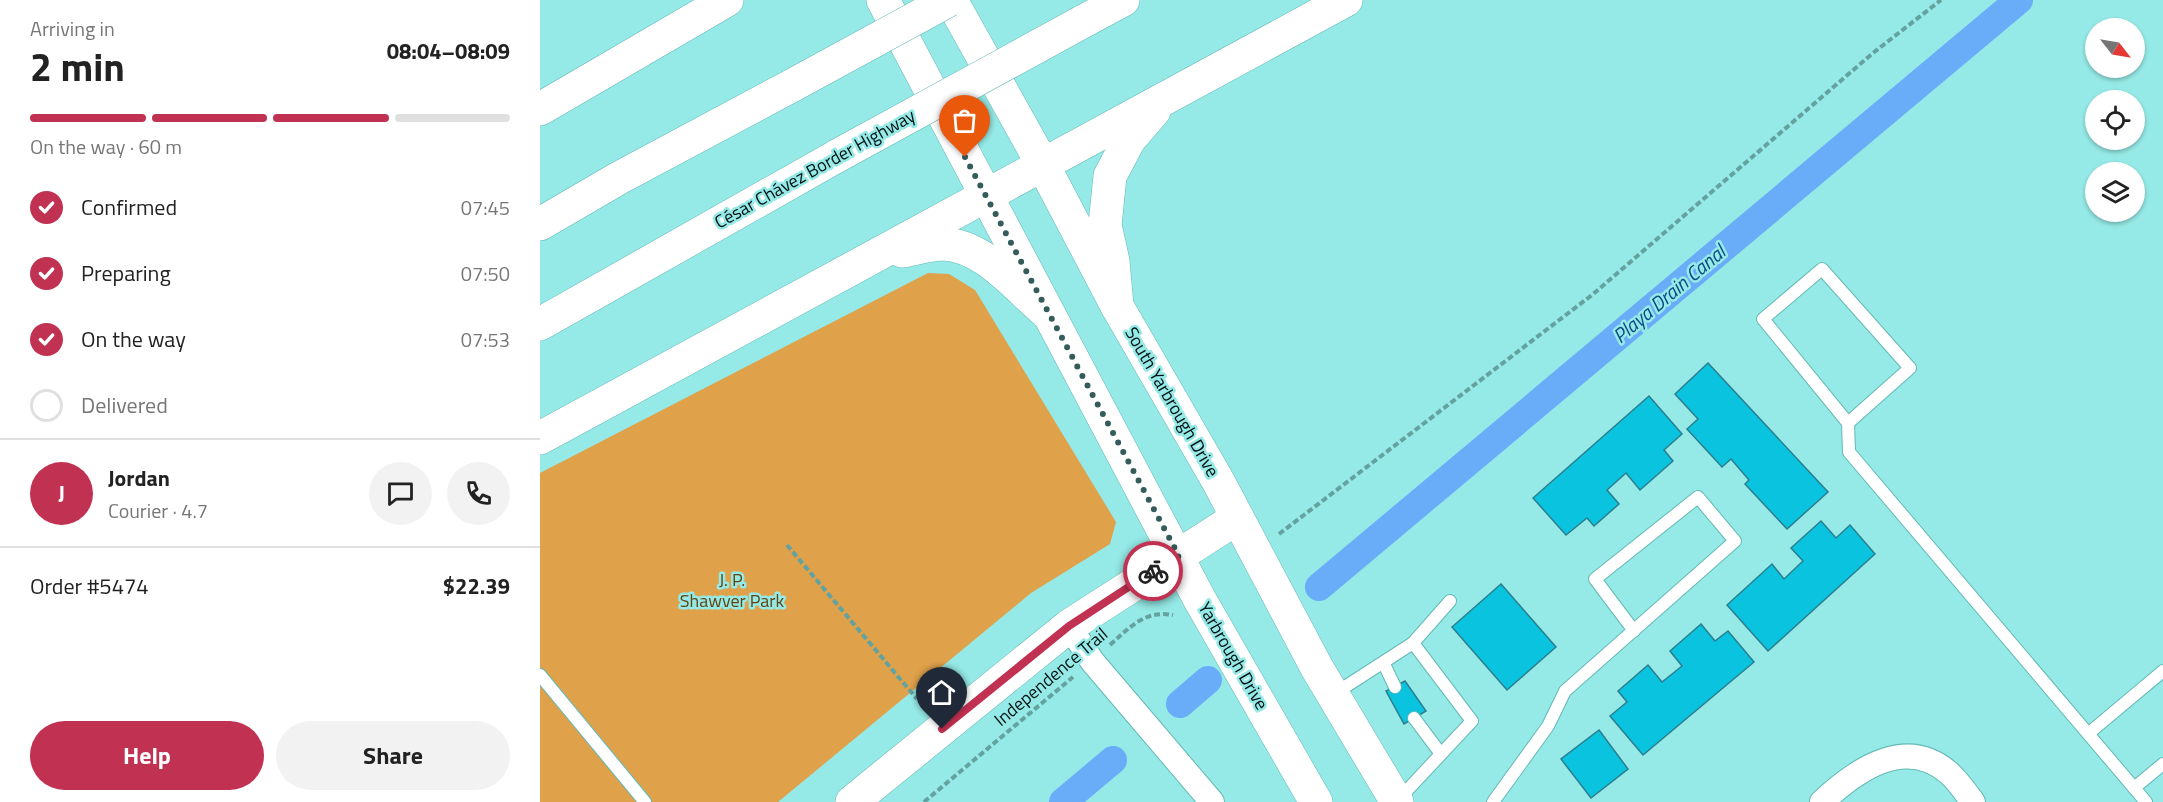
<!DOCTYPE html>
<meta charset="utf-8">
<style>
body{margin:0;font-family:"Titillium Web",sans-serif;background:#f2f2f2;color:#222;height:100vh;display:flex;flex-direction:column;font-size:22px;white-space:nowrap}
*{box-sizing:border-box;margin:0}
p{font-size:20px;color:#767676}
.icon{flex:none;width:33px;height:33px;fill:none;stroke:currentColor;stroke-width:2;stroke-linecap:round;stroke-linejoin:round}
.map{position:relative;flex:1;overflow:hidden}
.sheet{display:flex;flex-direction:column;background:#fff;width:540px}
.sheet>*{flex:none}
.needle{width:39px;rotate:121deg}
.fabs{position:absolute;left:1545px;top:18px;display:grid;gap:12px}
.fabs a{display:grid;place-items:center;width:60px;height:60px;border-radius:50%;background:#fff;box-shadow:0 2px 4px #0004;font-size:30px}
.pin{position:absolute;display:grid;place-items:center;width:51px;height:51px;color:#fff;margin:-62px -26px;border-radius:50% 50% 50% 0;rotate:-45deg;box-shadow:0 0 6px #0007}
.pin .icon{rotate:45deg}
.courier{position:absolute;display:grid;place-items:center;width:60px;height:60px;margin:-30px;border:4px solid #c13151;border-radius:50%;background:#fff;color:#222;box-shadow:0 2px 8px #0007}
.headline em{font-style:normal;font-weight:700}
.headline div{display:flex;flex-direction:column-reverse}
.headline{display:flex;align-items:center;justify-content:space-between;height:102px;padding:0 30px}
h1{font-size:39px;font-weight:700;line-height:45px}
.bar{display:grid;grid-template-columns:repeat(4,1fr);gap:9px 6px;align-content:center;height:72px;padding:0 30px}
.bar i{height:8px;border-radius:4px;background:#e0e0e0}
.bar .current{background:#c13151}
.bar p{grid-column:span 4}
.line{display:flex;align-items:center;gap:15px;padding:0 30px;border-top:2px solid #e0e0e0}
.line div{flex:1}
.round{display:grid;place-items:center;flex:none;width:63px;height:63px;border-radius:32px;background:#f2f2f2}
ol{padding:0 30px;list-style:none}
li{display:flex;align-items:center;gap:18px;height:66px}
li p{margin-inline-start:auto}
li .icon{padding:6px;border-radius:50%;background:#c13151;color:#fff;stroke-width:4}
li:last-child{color:#767676}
li i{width:33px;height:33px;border:3px solid #e0e0e0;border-radius:50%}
.primary-button{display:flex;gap:12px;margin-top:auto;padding:12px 30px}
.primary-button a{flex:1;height:69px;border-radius:36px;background:#c13151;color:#fff;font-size:24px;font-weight:700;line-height:69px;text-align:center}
.primary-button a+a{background:#f2f2f2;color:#222}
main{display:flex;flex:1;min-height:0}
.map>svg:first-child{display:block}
.green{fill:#dfa14a}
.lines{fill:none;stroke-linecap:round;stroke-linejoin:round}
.canal{stroke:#69acf8;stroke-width:28}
.building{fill:#09c3df;stroke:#2a7f8f;stroke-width:1.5}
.lane-casing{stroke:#64b9b6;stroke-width:14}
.street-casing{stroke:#64b9b6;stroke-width:26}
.secondary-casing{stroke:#64b9b6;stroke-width:34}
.highway-casing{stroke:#64b9b6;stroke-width:34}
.path{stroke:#64a2a0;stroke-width:4;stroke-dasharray:6 3;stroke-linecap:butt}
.lane{stroke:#fff;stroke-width:12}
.street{stroke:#fff;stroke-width:24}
.secondary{stroke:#fff;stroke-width:33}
.highway{stroke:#fff;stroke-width:33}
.highway-bridge-casing{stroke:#64b9b6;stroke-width:34;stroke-linecap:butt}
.highway-bridge{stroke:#fff;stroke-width:33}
.done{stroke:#345c5b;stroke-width:6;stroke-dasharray:0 10.8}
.route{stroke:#c13151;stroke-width:8}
.labels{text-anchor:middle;stroke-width:5;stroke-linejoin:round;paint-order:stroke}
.street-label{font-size:18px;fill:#001010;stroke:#95e9e6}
.park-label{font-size:18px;fill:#634311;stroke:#95e9e6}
.water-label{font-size:20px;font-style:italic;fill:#0c4985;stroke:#95e9e6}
</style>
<main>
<section class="sheet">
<div class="headline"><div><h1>2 min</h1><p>Arriving in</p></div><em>08:04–08:09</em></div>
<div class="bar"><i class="current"></i><i class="current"></i><i class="current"></i><i></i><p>On the way · 60 m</p></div>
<ol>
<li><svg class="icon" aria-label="check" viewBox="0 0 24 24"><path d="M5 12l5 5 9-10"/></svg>Confirmed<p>07:45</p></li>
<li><svg class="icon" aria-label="check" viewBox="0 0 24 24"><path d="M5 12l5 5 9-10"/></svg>Preparing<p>07:50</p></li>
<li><svg class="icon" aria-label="check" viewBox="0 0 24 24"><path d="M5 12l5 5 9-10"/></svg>On the way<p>07:53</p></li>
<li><i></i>Delivered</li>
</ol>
<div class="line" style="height:108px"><b class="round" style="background:#c13151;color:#fff">J</b><div><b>Jordan</b><p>Courier · 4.7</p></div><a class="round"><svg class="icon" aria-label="chat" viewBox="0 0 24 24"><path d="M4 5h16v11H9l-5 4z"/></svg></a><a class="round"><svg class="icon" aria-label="phone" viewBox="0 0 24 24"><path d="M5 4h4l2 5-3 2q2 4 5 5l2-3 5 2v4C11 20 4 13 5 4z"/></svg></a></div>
<div class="line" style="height:78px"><div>Order #5474</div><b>$22.39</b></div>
<div class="primary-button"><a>Help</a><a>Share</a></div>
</section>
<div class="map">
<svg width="1623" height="802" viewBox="0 0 1623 802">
<rect width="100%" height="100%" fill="#95e9e6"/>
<polygon class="green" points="388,273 409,274 435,290 576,522 570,544 491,593 238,802 0,802 0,473"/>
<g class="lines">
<g class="canal">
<polyline points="779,587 1479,0"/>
<polyline points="640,704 668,680"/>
<polyline points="523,802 573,760"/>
</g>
</g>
<g class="building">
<polygon points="1168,363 1288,492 1247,529 1205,484 1209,480 1191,459 1182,467 1147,429 1158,419 1135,394"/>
<polygon points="1109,396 1142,434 1124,450 1133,461 1100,490 1086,473 1067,490 1079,504 1054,526 1047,518 1026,535 993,498"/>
<polygon points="1281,521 1296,538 1310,525 1335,554 1228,651 1187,605 1232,564 1244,579 1263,561 1251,548"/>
<polygon points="961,584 1016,647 967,690 912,627"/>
<polygon points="1161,624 1175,641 1188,631 1214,662 1103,755 1070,716 1087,702 1078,691 1108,665 1122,682 1142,666 1130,651"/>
<polygon points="865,681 886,711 864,724 846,691"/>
<polygon points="1059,730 1088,769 1051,798 1021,759"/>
</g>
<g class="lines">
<defs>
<g id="lane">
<polyline points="1308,423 1370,368 1282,269 1223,319 1308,423 1309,452 1606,802"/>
<polyline points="873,643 910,601"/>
<polyline points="844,664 855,687"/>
<polyline points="0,675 105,802"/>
<polyline points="794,694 873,643 932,721 858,800"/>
<polyline points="874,718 901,754"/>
<polyline points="1549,733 1623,671"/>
<polyline points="1594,788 1623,764"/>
<polyline points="953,802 1008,726 1025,691 1195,541 1158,497 1055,579 1094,631"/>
</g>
<g id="street">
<polyline points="529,626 552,661 672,802"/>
<path d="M1282,802c34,-32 83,-67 127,-29 9,8 17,20 24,29"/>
</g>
<g id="secondary">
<polyline points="343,0 660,600 776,802"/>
<polyline points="411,0 503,165 577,306 678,481 777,668 857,802"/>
<polyline points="312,802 529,626 697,518"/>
</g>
<g id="highway">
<polyline points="542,22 583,0"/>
<polyline points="0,109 187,0"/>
<polyline points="0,224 79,178 253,85"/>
<path d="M362,251c13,-2 28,-7 41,-7 41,1 74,44 103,68"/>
<polyline points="577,306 573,261 565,225 570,176 589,140 614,111"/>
<polyline points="0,324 297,156"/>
<polyline points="0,438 806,0"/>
</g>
</defs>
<use href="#lane" class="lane-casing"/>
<use href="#street" class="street-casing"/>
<use href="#secondary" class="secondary-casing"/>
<use href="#highway" class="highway-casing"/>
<g class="path">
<polyline points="739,534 1052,295 1333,53 1401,0"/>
<polyline points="247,545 377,699"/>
<path d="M570,645c20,-18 35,-35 63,-30"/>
<polyline points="384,802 533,677"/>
</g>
<use href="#lane" class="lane"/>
<use href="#street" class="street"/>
<use href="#secondary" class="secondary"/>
<use href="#highway" class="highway"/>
<defs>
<g id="highway-bridge">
<polyline points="253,85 409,0"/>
<polyline points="297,156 542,22"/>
</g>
</defs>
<use href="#highway-bridge" class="highway-bridge-casing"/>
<use href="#highway-bridge" class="highway-bridge"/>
</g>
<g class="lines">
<polyline class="done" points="425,157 639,556 613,571"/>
<polyline class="route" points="402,729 529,626 613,571"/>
</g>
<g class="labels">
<g class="street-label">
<text transform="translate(275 169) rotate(-29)" y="6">César Chávez Border Highway</text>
<text transform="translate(632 402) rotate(60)" y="6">South Yarbrough Drive</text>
<text transform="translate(693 656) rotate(60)" y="6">Yarbrough Drive</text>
<text transform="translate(511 677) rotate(-40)" y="6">Independence Trail</text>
</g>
<g class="park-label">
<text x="192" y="586">J. P.<tspan x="192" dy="21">Shawver Park</tspan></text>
</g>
<g class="water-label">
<text transform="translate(1129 294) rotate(-40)" y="7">Playa Drain Canal</text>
</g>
</g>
</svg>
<div class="fabs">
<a><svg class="needle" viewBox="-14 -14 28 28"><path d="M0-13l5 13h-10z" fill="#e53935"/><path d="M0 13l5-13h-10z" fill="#767676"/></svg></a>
<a><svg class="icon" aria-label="locate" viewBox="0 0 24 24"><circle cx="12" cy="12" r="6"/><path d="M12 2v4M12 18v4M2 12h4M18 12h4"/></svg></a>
<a><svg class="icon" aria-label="layers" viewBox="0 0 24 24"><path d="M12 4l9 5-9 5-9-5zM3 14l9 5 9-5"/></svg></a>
</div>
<div class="pin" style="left:425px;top:157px;background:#ea580c"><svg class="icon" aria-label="bag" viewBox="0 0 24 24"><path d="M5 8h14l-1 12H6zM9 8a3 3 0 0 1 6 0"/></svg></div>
<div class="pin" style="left:402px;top:729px;background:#1f2937"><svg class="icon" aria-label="home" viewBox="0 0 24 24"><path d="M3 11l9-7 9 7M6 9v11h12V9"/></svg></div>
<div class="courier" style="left:613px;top:571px"><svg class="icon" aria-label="bike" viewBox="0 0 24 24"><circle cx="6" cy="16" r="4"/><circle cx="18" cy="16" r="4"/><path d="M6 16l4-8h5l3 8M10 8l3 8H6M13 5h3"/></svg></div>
</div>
</main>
